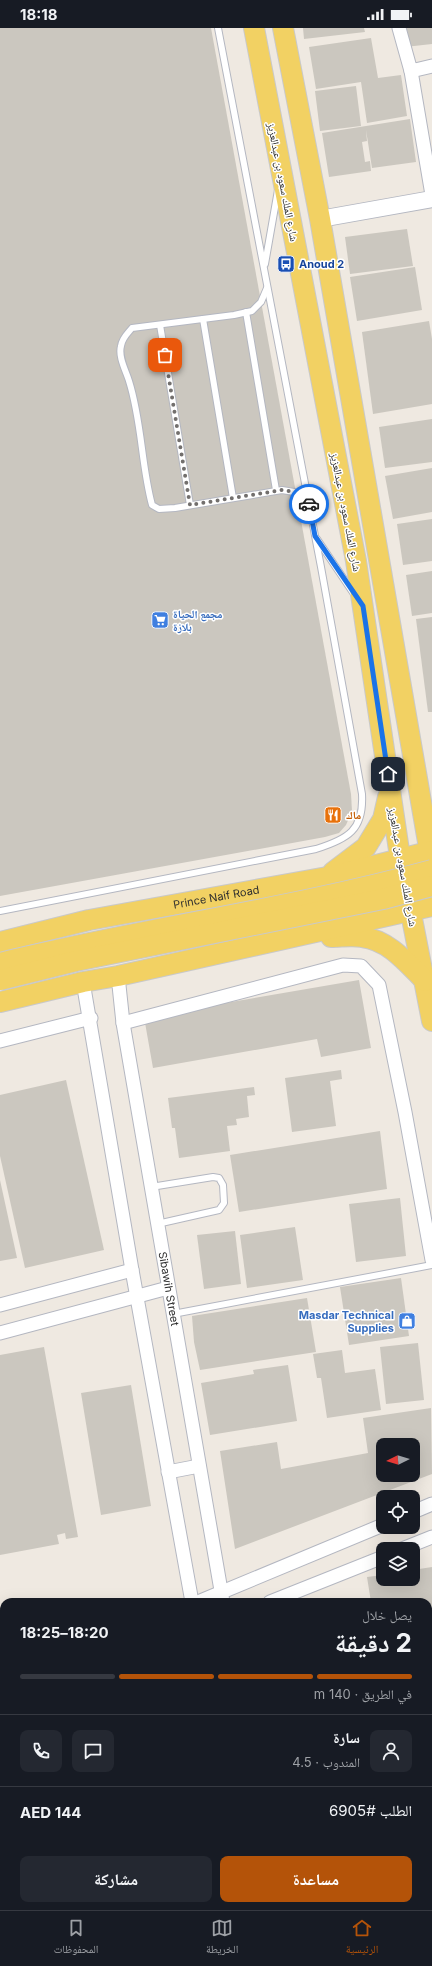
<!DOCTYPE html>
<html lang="ar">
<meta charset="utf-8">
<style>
body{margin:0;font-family:Inter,"Noto Naskh Arabic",sans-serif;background:#242831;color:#f1f3f6;direction:rtl;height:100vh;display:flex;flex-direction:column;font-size:15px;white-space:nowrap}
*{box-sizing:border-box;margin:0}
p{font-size:13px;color:#9ea1a6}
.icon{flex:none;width:22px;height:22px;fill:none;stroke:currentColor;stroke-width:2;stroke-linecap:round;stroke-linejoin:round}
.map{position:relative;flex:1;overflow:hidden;direction:ltr}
.details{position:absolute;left:0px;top:1570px;width:432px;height:312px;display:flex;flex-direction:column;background:#171b24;border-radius:12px 12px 0 0;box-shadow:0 4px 16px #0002;direction:rtl}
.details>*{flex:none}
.needle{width:26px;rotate:265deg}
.tools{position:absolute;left:376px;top:1410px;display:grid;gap:8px}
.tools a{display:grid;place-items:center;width:44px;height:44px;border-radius:8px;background:#171b24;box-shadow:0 4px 16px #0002;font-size:20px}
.pin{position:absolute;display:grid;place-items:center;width:34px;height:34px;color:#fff;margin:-17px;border-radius:8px;box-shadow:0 2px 6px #0006}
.courier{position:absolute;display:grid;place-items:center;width:40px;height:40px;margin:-20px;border:3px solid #1a73e8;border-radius:50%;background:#fff;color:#222;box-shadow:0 1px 5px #0007}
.head em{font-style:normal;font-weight:700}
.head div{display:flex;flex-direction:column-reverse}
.head{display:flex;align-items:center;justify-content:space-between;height:68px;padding:0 20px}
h1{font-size:26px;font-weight:700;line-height:30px}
.bar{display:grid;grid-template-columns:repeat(4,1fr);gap:6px 4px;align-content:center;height:48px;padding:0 20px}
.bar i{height:5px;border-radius:3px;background:#363941}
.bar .on{background:#b45309}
.bar p{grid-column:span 4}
.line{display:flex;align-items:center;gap:10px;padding:0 20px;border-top:1px solid #363941}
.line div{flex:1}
.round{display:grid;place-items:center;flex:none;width:42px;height:42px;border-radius:8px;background:#242831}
.button{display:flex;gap:8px;margin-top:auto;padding:8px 20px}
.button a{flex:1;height:46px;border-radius:8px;background:#b45309;color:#fff;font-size:16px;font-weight:700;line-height:46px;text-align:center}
.button a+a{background:#242831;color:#f1f3f6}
.status{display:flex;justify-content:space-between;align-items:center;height:28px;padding:0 20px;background:#171b24;direction:ltr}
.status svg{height:11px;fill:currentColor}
.tabs{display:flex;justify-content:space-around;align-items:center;height:56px;border-top:1px solid #363941;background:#171b24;font-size:11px;color:#9ea1a6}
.tabs a{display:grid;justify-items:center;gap:2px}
.tabs .on{color:#b45309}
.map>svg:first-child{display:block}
.building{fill:#cbc7bf;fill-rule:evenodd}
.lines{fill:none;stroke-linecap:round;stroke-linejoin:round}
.service-casing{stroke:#b4b7c1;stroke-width:8}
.minor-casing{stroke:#b4b7c1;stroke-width:15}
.tertiary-casing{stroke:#b4b7c1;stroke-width:18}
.primary-casing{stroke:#c9c9c9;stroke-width:22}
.service{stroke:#fff;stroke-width:6}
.minor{stroke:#fff;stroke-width:13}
.tertiary{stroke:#fff;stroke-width:16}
.primary{stroke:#f2d163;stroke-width:20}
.primary-bridge-casing{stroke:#c9c9c9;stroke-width:22;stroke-linecap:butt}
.primary-bridge{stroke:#f2d163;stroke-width:20}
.done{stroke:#726f6d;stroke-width:4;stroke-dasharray:0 7.2}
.route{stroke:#1a73e8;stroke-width:5}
.labels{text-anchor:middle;stroke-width:3;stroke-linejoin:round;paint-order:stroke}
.street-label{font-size:11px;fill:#2e2e2e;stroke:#fff}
.transit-label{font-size:11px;font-weight:bold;fill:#164399;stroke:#fff;text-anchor:start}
.shop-label{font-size:11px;font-weight:bold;fill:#366cbe;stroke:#fff;text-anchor:start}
.food-label{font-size:11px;font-weight:bold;fill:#c56008;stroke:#fff;text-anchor:start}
</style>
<div class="status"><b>18:18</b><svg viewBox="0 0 49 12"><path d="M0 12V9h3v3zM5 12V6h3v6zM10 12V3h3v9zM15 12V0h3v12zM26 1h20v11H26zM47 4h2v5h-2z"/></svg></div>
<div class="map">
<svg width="432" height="1882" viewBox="0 0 432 1882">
<rect width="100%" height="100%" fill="#efe9e1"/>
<g class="building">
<polygon points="0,0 211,0 351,766 352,783 346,797 339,805 325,809 0,868"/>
<polygon points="303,0 364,0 365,4 304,11"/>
<polygon points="403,0 432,0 432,16 405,19"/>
<polygon points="371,10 378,50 401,47 407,88 367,95 361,54 316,61 309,19"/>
<polygon points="356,58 361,98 320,103 315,63"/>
<polygon points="410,91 416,134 372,140 366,102 367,113 362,114 365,134 370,133 371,143 329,149 322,105"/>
<polygon points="407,201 413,238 350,246 345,209"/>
<polygon points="415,239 422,282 357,293 350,249"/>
<polygon points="429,293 432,311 432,376 373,386 362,304"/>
<polygon points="432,391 432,434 385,440 379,399"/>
<polygon points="432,440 432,484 393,491 385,448"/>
<polygon points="432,491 432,533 403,537 397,496"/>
<polygon points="432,543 432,585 412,588 406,547"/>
<polygon points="432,589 432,684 428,684 416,591"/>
<polygon points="359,952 371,1020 321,1029 317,1011 153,1040 144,989"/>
<polygon points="341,1042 342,1051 330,1053 336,1098 292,1104 285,1050"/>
<polygon points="66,1052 104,1222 25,1240 0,1128 0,1067"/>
<polygon points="254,1059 255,1067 247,1068 249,1089 236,1091 237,1097 227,1098 230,1123 179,1130 175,1100 172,1100 168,1070"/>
<polygon points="380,1103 387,1161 239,1184 230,1127"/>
<polygon points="0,1152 17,1230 0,1233"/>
<polygon points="400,1170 406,1228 356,1234 349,1176"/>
<polygon points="295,1199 303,1252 247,1260 240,1207"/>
<polygon points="235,1203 241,1256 204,1261 197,1207"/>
<polygon points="401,1250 409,1308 349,1317 340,1259"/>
<polygon points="307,1270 316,1324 200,1342 194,1314 192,1288"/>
<polygon points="418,1315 424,1372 386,1376 380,1319"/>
<polygon points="44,1319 78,1509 66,1511 65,1505 57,1507 59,1516 0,1527 0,1327"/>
<polygon points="342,1322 345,1345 375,1341 381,1382 327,1390 321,1350 317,1350 313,1326"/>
<polygon points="288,1337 297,1393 210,1407 201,1355 254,1346 253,1342"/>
<polygon points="131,1357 151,1478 101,1487 81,1365"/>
<path d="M431,1380l1,66 -197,75 -15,-98 57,-9 4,27 87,-16 -5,-35zM383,1417h30v30h-30z"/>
<polygon points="432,1539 432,1610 428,1610 428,1574 371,1574 367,1549 383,1547 383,1551 413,1551 413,1542"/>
<polygon points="428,1622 432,1622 432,1672 428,1673"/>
<polygon points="4,1745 4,1828 0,1819 0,1746"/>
<polygon points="4,1854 4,1878 22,1878 24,1882 0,1882 0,1856"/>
<polygon points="30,1878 95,1878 97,1882 32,1882"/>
<polygon points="116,1878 213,1878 215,1882 113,1882 112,1880"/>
<rect x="339" y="1878" width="76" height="4"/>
</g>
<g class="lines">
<defs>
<g id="service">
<polyline points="265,236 278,162"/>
<path d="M267,260l-6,14 -9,9 -18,4 -102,13c-4,5 -10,10 -11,18 -3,11 5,25 8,35 13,41 12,83 23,124l7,4 16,-1 107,-18 12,2 15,11"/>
<polyline points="246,284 276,462"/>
<polyline points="203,291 233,470"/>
<polyline points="160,297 190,477"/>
<polyline points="317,511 354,566"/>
<path d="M0,883l316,-62c32,-10 48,-19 46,-55l-41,-227 -103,-539"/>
<polyline points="151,1159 213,1149 219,1150 223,1157 224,1175 219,1182 157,1196"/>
<polyline points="173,1286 432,1237"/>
</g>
<g id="minor">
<polyline points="399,0 411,43 432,38"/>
<polyline points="411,43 432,167"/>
<path id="s1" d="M118,948l5,47 100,579"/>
<polyline points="83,954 132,1242 192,1574"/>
<polyline points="123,995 343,937 361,938 379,957 405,1084 432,1232"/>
<polyline points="0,1013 91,990"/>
<polyline points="0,1277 132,1242"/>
<polyline points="0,1305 168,1260"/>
<polyline points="168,1444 199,1438"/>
<polyline points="413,1484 432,1476"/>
<polyline points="402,1521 432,1509"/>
<polyline points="198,1574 383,1497"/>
<polyline points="270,1574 383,1529"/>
<polyline points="0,1656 4,1655"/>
<polyline points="0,1681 4,1679"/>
<polyline points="246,1878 246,1882"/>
<polyline points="279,1878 280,1882"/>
</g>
<polyline id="tertiary" points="320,191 432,171"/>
<g id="primary">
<polyline points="254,0 356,533 400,829 432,993"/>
<polyline points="283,0 320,191 432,837"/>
<polyline points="333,844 366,819 383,791 388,769"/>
<path d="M331,909c10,0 21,-2 31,0 27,3 45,26 63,44"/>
<path id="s2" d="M0,914l89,-22 244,-44 99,-25"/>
<polyline points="0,974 83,954 118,948 432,878"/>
</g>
</defs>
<use href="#service" class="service-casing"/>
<use href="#minor" class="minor-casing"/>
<use href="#tertiary" class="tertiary-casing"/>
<use href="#primary" class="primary-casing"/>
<use href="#service" class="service"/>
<use href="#minor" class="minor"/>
<use href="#tertiary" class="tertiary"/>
<use href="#primary" class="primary"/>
<defs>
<g id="primary-bridge">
<path d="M0,935c143,-35 290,-54 432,-93"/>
<polyline points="0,952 76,933 383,871 432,858"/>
</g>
</defs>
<use href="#primary-bridge" class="primary-bridge-casing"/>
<use href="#primary-bridge" class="primary-bridge"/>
</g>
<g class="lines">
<polyline class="done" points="165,327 190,477 282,462 294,464 309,476"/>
<polyline class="route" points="309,476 315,508 363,578 388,746"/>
</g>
<defs>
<symbol id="bus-square" viewBox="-11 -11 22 22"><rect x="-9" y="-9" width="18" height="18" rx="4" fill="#1a4fb4" stroke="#fff"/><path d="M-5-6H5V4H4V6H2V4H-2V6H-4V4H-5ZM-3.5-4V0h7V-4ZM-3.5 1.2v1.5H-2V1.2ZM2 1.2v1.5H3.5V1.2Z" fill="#fff"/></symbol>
<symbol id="supermarket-square" viewBox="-11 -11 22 22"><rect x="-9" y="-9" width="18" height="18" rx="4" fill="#3f7fe0" stroke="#fff"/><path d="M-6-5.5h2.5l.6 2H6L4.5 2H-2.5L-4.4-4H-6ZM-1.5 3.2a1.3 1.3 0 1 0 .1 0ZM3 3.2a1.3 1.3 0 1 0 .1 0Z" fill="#fff"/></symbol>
<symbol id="restaurant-square" viewBox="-11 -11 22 22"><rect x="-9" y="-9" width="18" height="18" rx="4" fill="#e8710a" stroke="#fff"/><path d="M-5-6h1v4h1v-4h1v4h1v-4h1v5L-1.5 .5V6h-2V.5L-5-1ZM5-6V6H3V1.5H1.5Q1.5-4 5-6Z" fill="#fff"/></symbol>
<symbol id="shop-square" viewBox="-11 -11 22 22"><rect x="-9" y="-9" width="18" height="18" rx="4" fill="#3f7fe0" stroke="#fff"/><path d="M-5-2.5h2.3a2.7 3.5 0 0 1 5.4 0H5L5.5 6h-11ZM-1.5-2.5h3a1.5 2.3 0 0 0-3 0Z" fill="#fff"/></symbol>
</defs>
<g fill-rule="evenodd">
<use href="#bus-square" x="276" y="226" width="20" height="20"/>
<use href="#supermarket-square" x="150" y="582" width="20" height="20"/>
<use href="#restaurant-square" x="323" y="777" width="20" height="20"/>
<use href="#shop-square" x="397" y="1283" width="20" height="20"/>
</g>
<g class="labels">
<g class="street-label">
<text transform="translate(283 154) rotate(79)" y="4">شارع الملك سعود بن عبدالعزيز</text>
<text transform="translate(346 484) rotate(79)" y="4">شارع الملك سعود بن عبدالعزيز</text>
<text transform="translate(403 839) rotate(80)" y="4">شارع الملك سعود بن عبدالعزيز</text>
<text dy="4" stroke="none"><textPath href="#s2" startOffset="221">Prince Naif Road</textPath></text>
<text dy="4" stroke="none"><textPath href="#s1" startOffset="317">Sibawih Street</textPath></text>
</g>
<g class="transit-label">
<text x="299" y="240">Anoud 2</text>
</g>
<g class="shop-label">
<text x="173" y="590">مجمع الحياة<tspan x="173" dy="13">بلازة</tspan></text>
<text x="394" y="1291" text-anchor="end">Masdar Technical<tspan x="394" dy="13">Supplies</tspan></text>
</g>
<g class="food-label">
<text x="346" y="791">ماك</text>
</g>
</g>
</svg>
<div class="tools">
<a><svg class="needle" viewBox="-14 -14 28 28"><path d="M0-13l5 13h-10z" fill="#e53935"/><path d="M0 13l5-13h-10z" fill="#9ea1a6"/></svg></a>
<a><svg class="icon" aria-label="locate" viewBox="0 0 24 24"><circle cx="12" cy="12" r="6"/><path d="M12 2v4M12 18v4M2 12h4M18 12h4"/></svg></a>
<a><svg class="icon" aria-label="layers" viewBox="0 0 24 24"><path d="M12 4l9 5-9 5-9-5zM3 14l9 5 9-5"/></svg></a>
</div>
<div class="pin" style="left:165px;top:327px;background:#ea580c"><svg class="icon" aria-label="bag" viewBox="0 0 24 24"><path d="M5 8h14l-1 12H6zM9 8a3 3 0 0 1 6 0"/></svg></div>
<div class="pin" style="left:388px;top:746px;background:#1f2937"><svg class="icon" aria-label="home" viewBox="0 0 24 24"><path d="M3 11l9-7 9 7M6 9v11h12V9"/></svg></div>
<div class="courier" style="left:309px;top:476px"><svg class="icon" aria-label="car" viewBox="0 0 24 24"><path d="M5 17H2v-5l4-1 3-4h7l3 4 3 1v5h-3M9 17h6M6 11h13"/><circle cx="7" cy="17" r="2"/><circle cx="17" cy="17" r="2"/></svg></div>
<section class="details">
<div class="head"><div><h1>2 دقيقة</h1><p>يصل خلال</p></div><em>18:20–18:25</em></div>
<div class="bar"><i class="on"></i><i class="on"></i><i class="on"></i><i></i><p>في الطريق · 140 m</p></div>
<div class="line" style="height:72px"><a class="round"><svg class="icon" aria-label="person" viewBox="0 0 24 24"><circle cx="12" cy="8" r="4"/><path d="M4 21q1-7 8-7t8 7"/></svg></a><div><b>سارة</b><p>المندوب · 4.5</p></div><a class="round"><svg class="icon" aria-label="chat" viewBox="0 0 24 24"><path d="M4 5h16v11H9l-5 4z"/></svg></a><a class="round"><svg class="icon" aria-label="phone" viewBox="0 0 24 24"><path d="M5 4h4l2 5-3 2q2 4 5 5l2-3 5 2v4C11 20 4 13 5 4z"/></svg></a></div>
<div class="line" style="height:52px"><div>الطلب #6905</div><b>AED 144</b></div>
<div class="button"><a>مساعدة</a><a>مشاركة</a></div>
</section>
</div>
<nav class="tabs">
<a class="on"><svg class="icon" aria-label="home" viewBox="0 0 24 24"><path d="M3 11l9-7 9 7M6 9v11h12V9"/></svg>الرئيسية</a>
<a><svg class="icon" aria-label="map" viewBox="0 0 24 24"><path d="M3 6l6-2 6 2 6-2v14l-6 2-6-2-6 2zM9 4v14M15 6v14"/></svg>الخريطة</a>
<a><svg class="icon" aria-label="saved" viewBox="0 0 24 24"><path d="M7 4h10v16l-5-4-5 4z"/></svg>المحفوظات</a>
</nav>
